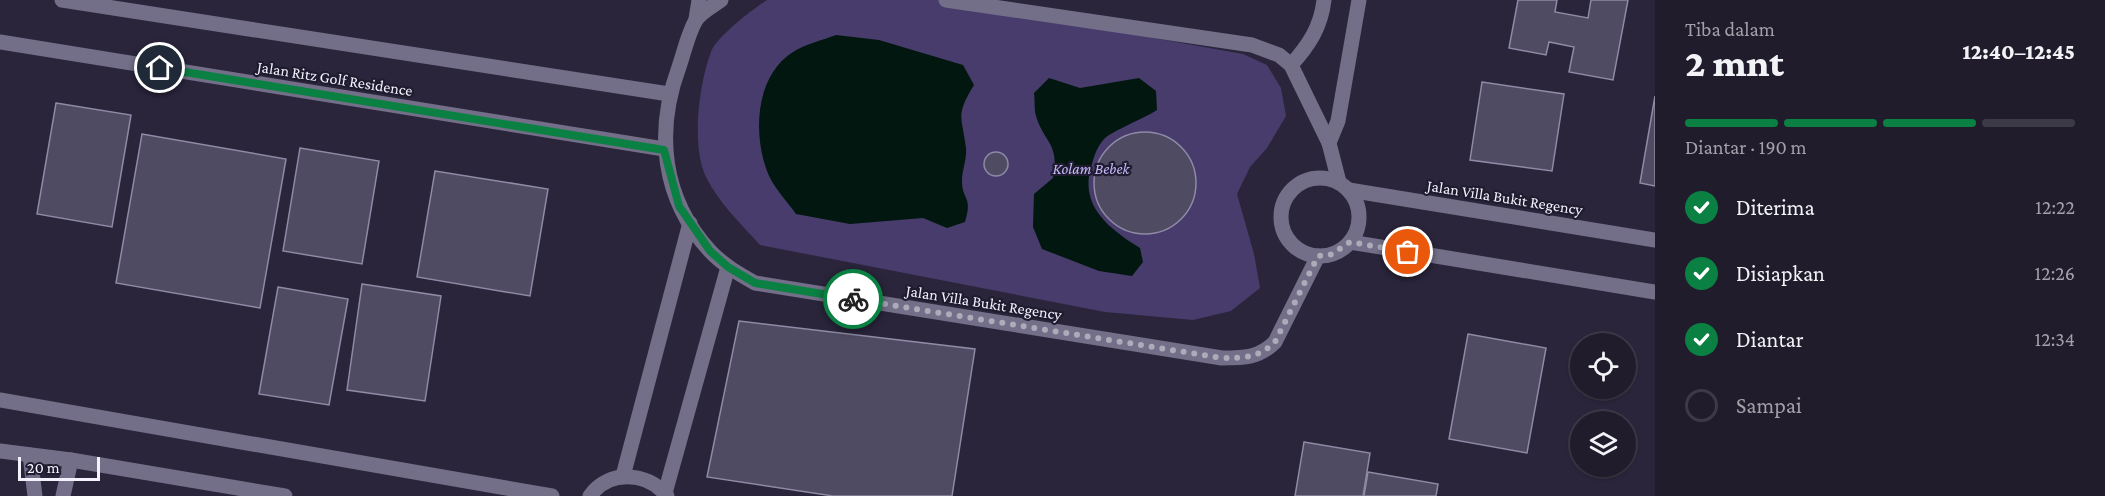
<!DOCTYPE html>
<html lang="id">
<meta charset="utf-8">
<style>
body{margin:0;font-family:"Crimson Pro",serif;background:#282534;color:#f1f3f6;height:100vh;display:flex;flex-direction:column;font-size:22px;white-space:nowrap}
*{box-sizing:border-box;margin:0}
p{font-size:20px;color:#a2a1a9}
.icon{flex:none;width:33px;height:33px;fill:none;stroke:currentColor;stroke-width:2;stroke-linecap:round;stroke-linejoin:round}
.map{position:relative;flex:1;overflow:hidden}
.panel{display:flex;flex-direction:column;background:#201c2c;width:450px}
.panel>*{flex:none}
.fabs{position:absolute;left:1570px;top:333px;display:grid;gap:12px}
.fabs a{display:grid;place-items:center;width:66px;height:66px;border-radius:50%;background:#201c2c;box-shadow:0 2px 4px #0004,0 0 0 2px #3d3a48;font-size:30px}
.scale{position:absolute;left:18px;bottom:15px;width:82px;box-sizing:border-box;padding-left:6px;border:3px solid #f4f2fe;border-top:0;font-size:16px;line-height:21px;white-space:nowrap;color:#f4f2fe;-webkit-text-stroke:4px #201c30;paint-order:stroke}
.pin{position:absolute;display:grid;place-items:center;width:51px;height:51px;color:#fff;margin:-26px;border:3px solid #fff;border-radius:50%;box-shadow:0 2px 6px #0007}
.courier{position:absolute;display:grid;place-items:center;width:60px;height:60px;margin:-30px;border:4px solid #0b8043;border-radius:50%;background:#fff;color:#222;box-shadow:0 2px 8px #0007}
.headline em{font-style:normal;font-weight:800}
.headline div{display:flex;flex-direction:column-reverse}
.headline{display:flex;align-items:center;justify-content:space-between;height:102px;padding:0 30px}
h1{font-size:39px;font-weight:800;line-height:45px}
.bar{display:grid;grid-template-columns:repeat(4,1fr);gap:9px 6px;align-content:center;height:72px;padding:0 30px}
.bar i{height:8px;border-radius:4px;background:#3d3a48}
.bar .active{background:#0b8043}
.bar p{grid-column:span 4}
ol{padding:0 30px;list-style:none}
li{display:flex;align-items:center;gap:18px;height:66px}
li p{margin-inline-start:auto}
li .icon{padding:6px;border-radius:50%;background:#0b8043;color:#fff;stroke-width:4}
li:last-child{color:#a2a1a9}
li i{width:33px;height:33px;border:3px solid #3d3a48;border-radius:50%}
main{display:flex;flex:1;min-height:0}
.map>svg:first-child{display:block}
.green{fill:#473c6b}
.water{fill:#02170f}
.building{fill:#4f4b63;stroke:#8f8aa5;stroke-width:1.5}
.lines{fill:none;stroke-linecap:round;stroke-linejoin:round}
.service{stroke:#736f88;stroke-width:15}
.minor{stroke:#736f88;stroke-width:15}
.done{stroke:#adaaba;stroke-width:6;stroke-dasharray:0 10.8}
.route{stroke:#0b8043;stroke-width:8}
.labels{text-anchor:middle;stroke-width:4.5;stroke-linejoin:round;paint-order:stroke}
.street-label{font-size:16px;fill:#f4f2fe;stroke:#201c30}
.park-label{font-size:16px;font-style:italic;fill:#c4b7f9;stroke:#201c30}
</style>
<main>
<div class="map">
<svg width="1655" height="496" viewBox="0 0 1655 496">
<rect width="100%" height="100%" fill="#2a253b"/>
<path class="green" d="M767,0h175l301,54 24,11 14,23 5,28 -19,32 -17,19 -13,27 17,60 6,34 -29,23 -38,9 -88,-8 -345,-67c-19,-21 -41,-42 -54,-68 -15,-30 -7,-94 5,-125 5,-15 43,-44 56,-52z"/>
<g class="water">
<path d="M836,35l43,5 84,25 11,20c-19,31 -12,31 -8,63 1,11 -4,22 -4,33 0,20 11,14 3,41l-18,6 -24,-10 -73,6 -54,-10c-9,-13 -24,-28 -29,-43 -14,-37 -12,-95 26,-119 12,-8 30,-12 43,-17z"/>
<path d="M1049,78l31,10 59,-10 17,13 1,19c-12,8 -45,21 -53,29 -6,7 -10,16 -12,25 -14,41 16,64 48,84l3,14 -11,14 -33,-5 -57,-22 -9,-22 1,-33 19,-16c7,-35 -9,-35 -17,-62 -2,-7 -1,-16 -2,-23z"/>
</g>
<g class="building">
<polygon points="1518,0 1557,0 1555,12 1588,18 1591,0 1628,0 1613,80 1569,72 1574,47 1549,42 1546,55 1509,48"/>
<polygon points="1482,82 1564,94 1552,171 1470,160"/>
<polygon points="1655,96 1655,186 1640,183"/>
<polygon points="56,103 131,115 112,227 37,214"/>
<circle cx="1145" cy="183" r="51"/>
<polygon points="142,134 286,159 260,308 116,283"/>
<polygon points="300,148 379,161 362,264 283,251"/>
<circle cx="996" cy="164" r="12"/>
<polygon points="435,171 548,189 530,296 417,277"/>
<polygon points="362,284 441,296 425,401 347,390"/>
<polygon points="278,287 348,299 329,405 259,394"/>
<polygon points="739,321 975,349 952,496 833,496 707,477"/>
<polygon points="1468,334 1546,348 1527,453 1449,439"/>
<polygon points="1304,442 1370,453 1363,496 1295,496"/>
<polygon points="1368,472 1438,484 1436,496 1364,496"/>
</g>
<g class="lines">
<g class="service">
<polyline points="30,455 35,496"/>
<polyline points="63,496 71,460"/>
</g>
<g class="minor">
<polyline points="62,0 669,94"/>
<path d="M721,0c-8,6 -20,12 -25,20 -8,13 -12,33 -17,47 -24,65 -17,132 31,184 13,14 29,23 45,32l467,75c22,0 37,0 53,-16l43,-86"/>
<polyline points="946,0 1252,45 1279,55 1291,65 1329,143 1339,182"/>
<polyline points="696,19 699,0"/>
<polyline points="0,42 664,149"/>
<path d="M1291,65c18,-20 30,-38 33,-65"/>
<polyline points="1329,143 1338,121 1359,0"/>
<circle cx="1320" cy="217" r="39"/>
<polyline points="1349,190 1655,240"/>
<polyline points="1350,242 1655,292"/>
<polyline points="0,400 552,496"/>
<polyline points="0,451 71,460 285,496"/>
<polyline points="623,476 690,223"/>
<polyline points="665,493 728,267"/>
<path d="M590,496c18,-26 57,-25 77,0"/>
</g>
</g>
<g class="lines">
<path class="done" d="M853,299l369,59c22,0 37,0 53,-16l43,-86 12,-1 20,-13 58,10"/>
<polyline class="route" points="160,68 664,150 679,206 710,251 728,267 755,283 853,299"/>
</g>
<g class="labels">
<g class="street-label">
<text transform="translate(335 78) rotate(9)" y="6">Jalan Ritz Golf Residence</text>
<text transform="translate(1505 197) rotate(9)" y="6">Jalan Villa Bukit Regency</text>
<text transform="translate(984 302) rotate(9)" y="6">Jalan Villa Bukit Regency</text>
</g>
<g class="park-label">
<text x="1091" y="174">Kolam Bebek</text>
</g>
</g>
</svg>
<div class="fabs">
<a><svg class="icon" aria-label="locate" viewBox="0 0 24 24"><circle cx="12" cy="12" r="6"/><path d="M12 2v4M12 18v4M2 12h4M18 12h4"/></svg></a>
<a><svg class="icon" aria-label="layers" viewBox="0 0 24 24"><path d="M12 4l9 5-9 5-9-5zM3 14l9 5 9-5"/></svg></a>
</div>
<div class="scale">20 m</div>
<div class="pin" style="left:1408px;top:252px;background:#ea580c"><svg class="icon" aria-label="bag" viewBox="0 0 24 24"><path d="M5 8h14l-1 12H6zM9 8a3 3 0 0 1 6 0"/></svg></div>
<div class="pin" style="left:160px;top:68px;background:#1f2937"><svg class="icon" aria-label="home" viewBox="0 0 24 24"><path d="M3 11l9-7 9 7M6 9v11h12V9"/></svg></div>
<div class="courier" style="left:853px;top:299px"><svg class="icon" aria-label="bike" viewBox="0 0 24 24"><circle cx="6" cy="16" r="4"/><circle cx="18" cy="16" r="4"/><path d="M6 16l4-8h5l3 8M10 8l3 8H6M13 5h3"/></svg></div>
</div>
<section class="panel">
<div class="headline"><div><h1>2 mnt</h1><p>Tiba dalam</p></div><em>12:40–12:45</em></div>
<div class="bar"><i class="active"></i><i class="active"></i><i class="active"></i><i></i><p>Diantar · 190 m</p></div>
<ol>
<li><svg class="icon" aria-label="check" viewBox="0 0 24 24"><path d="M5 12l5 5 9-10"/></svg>Diterima<p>12:22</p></li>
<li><svg class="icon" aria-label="check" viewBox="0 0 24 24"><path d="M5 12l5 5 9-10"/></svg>Disiapkan<p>12:26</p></li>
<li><svg class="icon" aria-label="check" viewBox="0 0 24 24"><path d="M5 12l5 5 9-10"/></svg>Diantar<p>12:34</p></li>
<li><i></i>Sampai</li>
</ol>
</section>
</main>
